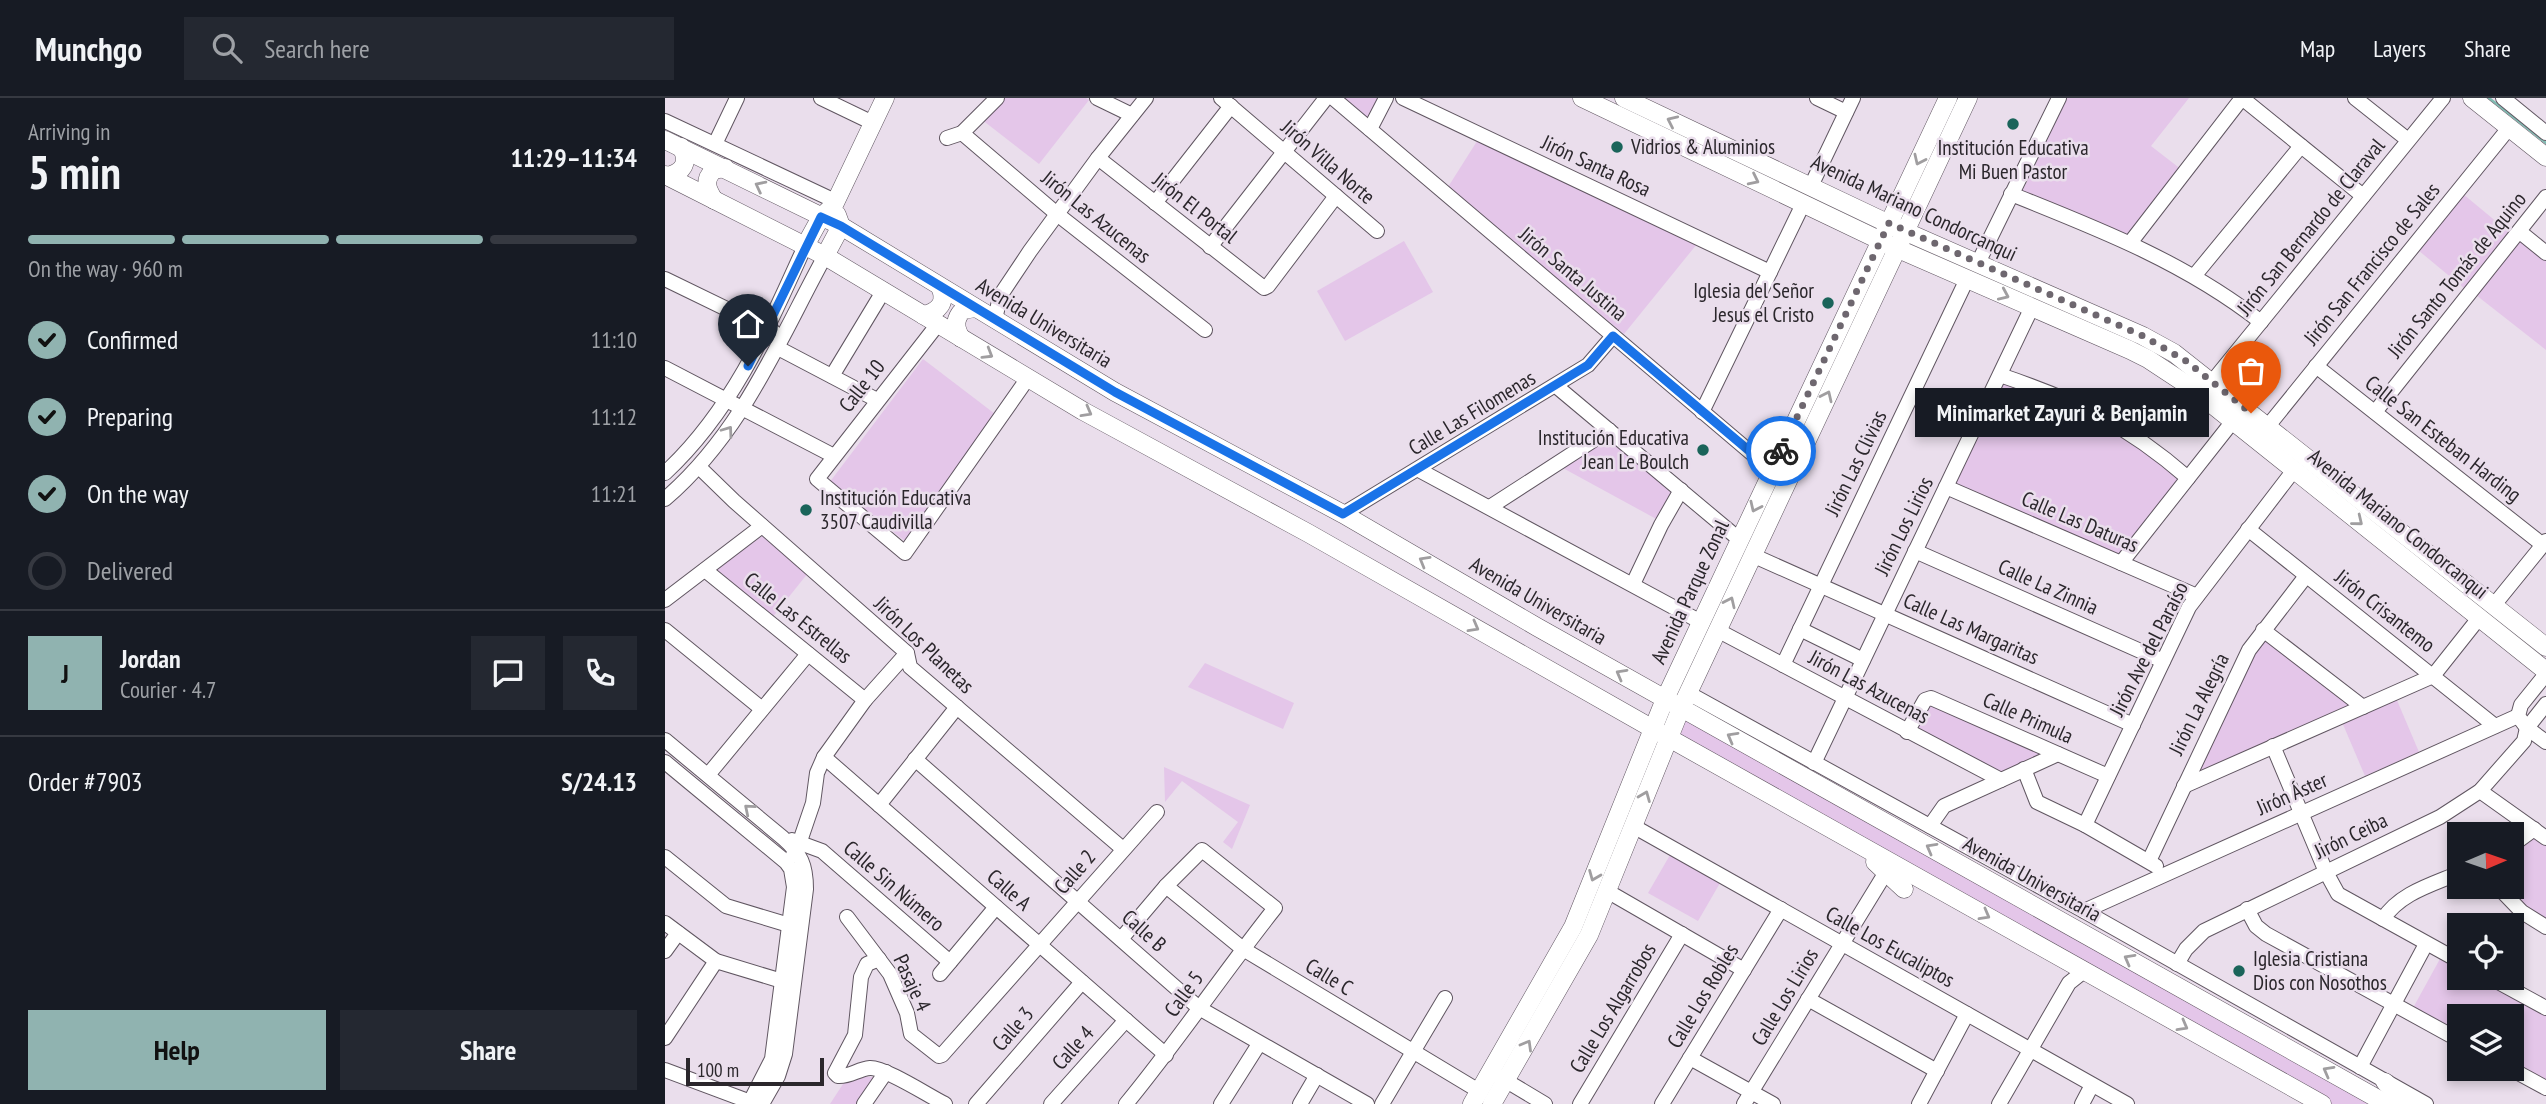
<!DOCTYPE html>
<meta charset="utf-8">
<style>
body{margin:0;font-family:"PT Sans Narrow",sans-serif;background:#242831;color:#f1f3f6;height:100vh;display:flex;flex-direction:column;font-size:26px;white-space:nowrap}
*{box-sizing:border-box;margin:0}
p{font-size:23px;color:#9ea1a6}
.icon{flex:none;width:38px;height:38px;fill:none;stroke:currentColor;stroke-width:2;stroke-linecap:round;stroke-linejoin:round}
.map{position:relative;flex:1;overflow:hidden}
.panel{display:flex;flex-direction:column;background:#171b24;width:665px}
.panel>*{flex:none}
.needle{width:46px;rotate:88deg}
.tools{position:absolute;left:1782px;top:724px;display:grid;gap:14px}
.tools a{display:grid;place-items:center;width:77px;height:77px;border-radius:0px;background:#171b24;box-shadow:0 4px 10px #0003;font-size:35px}
.scale{position:absolute;left:21px;bottom:18px;width:138px;box-sizing:border-box;padding-left:7px;border:4px solid #2b272c;border-top:0;font-size:19px;line-height:24px;white-space:nowrap;color:#2b272c;-webkit-text-stroke:5px #eadeec;paint-order:stroke}
.pin{position:absolute;display:grid;place-items:center;width:60px;height:60px;color:#fff;margin:-72px -30px;border-radius:50% 50% 50% 0;rotate:-45deg;box-shadow:0 0 7px #0007}
.pin .icon{rotate:45deg}
.courier{position:absolute;display:grid;place-items:center;width:70px;height:70px;margin:-35px;border:5px solid #1a73e8;border-radius:50%;background:#fff;color:#222;box-shadow:0 2px 9px #0007}
.bubble{position:absolute;height:49px;border-radius:0px;background:#171b24;box-shadow:0 4px 10px #0003;font-size:23px;font-weight:700;line-height:49px;text-align:center}
.overview em{font-style:normal;font-weight:700}
.overview div{display:flex;flex-direction:column-reverse}
.overview{display:flex;align-items:center;justify-content:space-between;height:119px;padding:0 28px}
h1{font-size:46px;font-weight:700;line-height:52px}
.bar{display:grid;grid-template-columns:repeat(4,1fr);gap:10px 7px;align-content:center;height:84px;padding:0 28px}
.bar i{height:9px;border-radius:5px;background:#363941}
.bar .current{background:#90b3b0}
.bar p{grid-column:span 4}
.line{display:flex;align-items:center;gap:18px;padding:0 28px;border-top:2px solid #363941}
.line div{flex:1}
.round{display:grid;place-items:center;flex:none;width:74px;height:74px;border-radius:0px;background:#242831}
ol{padding:0 28px;list-style:none}
li{display:flex;align-items:center;gap:21px;height:77px}
li p{margin-inline-start:auto}
li .icon{padding:7px;border-radius:50%;background:#90b3b0;color:#111;stroke-width:4}
li:last-child{color:#9ea1a6}
li i{width:38px;height:38px;border:4px solid #363941;border-radius:50%}
.cta{display:flex;gap:14px;margin-top:auto;padding:14px 28px}
.cta a{flex:1;height:80px;border-radius:0px;background:#90b3b0;color:#111;font-size:28px;font-weight:700;line-height:80px;text-align:center}
.cta a+a{background:#242831;color:#f1f3f6}
header{display:flex;align-items:center;gap:42px;box-sizing:border-box;height:98px;padding:0 35px;background:#171b24;border-bottom:2px solid #363941}
header strong{font-size:33px}
nav{display:flex;gap:38px;margin-inline-start:auto;font-size:24px}
.search{width:490px;height:63px;background:#242831;display:flex;align-items:center;gap:18px;box-sizing:border-box;padding:0 24px;border-radius:0px;color:#9ea1a6;font-size:26px}
main{display:flex;flex:1;min-height:0}
.map>svg:first-child{display:block}
.green{fill:#e4c6e9}
.lines{fill:none;stroke-linecap:round;stroke-linejoin:round}
.stream{stroke:#80bbb1;stroke-width:2.5}
.minor-casing{stroke:#605661;stroke-width:16}
.major-casing{stroke:#605661;stroke-width:19}
.minor{stroke:#fff;stroke-width:14}
.major{stroke:#fff;stroke-width:18}
.oneway{stroke:#a09ea0}
.done{stroke:#6e676f;stroke-width:7;stroke-dasharray:0 12.6}
.route{stroke:#1a73e8;stroke-width:9}
.poi-dot{fill:#1a645a;stroke:#eadeec;stroke-width:2.5}
.labels{text-anchor:middle;stroke-width:5;stroke-linejoin:round;paint-order:stroke}
.poi-label{font-size:21px;fill:#2b272c;stroke:#eadeec;text-anchor:start}
.street-label{font-size:21px;fill:#2b272c;stroke:#eadeec}
</style>
<header>
<strong>Munchgo</strong>
<div class="search"><svg class="icon" aria-label="search" viewBox="0 0 24 24"><circle cx="10" cy="10" r="6"/><path d="M15 15l6 6"/></svg>Search here</div>
<nav><a>Map</a><a>Layers</a><a>Share</a></nav>
</header>
<main>
<section class="panel">
<div class="overview"><div><h1>5 min</h1><p>Arriving in</p></div><em>11:29–11:34</em></div>
<div class="bar"><i class="current"></i><i class="current"></i><i class="current"></i><i></i><p>On the way · 960 m</p></div>
<ol>
<li><svg class="icon" aria-label="check" viewBox="0 0 24 24"><path d="M5 12l5 5 9-10"/></svg>Confirmed<p>11:10</p></li>
<li><svg class="icon" aria-label="check" viewBox="0 0 24 24"><path d="M5 12l5 5 9-10"/></svg>Preparing<p>11:12</p></li>
<li><svg class="icon" aria-label="check" viewBox="0 0 24 24"><path d="M5 12l5 5 9-10"/></svg>On the way<p>11:21</p></li>
<li><i></i>Delivered</li>
</ol>
<div class="line" style="height:126px"><b class="round" style="background:#90b3b0;color:#111">J</b><div><b>Jordan</b><p>Courier · 4.7</p></div><a class="round"><svg class="icon" aria-label="chat" viewBox="0 0 24 24"><path d="M4 5h16v11H9l-5 4z"/></svg></a><a class="round"><svg class="icon" aria-label="phone" viewBox="0 0 24 24"><path d="M5 4h4l2 5-3 2q2 4 5 5l2-3 5 2v4C11 20 4 13 5 4z"/></svg></a></div>
<div class="line" style="height:91px"><div>Order #7903</div><b>S/24.13</b></div>
<div class="cta"><a>Help</a><a>Share</a></div>
</section>
<div class="map">
<svg width="1881" height="1006" viewBox="0 0 1881 1006">
<rect width="100%" height="100%" fill="#eadeec"/>
<g class="green">
<polygon points="337,0 421,0 424,2 374,66 316,21"/>
<polygon points="675,0 713,0 702,23"/>
<polygon points="1402,0 1524,0 1486,48 1517,72 1464,139 1357,94"/>
<polygon points="814,40 1032,146 959,236 783,89"/>
<polygon points="1798,96 1845,135 1800,191 1753,152"/>
<polygon points="1856,141 1881,161 1881,252 1811,197"/>
<polygon points="739,143 768,194 680,243 652,193"/>
<polygon points="258,261 334,319 240,443 164,385"/>
<polygon points="1336,284 1441,325 1515,378 1455,457 1289,385"/>
<polygon points="943,339 1010,396 995,423 896,369"/>
<polygon points="99,437 143,475 107,520 48,473"/>
<polygon points="1599,539 1688,608 1530,677 1585,559"/>
<polygon points="540,565 629,605 618,631 523,589"/>
<polygon points="1731,600 1754,654 1700,678 1677,624"/>
<polygon points="1264,605 1377,654 1337,678 1250,631"/>
<polygon points="1019,617 1713,1006 1666,1006 1009,638"/>
<polygon points="499,669 585,707 567,751 558,744 573,724 517,683 500,704"/>
<polygon points="1868,736 1881,745 1881,821 1862,811 1840,789 1846,789 1846,752"/>
<polygon points="1005,757 1055,785 1033,823 983,795"/>
<polygon points="1776,859 1794,868 1794,880 1817,880 1881,914 1881,984 1846,965 1846,919 1794,919 1794,935 1748,910"/>
<polygon points="198,979 210,979 192,1006 165,1006 178,986"/>
</g>
<g class="lines">
<polyline class="stream" points="1824,0 1881,45"/>
<defs>
<g id="minor">
<polyline points="156,0 208,25"/>
<polyline points="432,0 467,17"/>
<polyline points="556,0 712,133"/>
<polyline points="668,0 1091,359 1114,375"/>
<polyline points="738,0 1105,174"/>
<polyline points="1152,0 1181,14"/>
<polyline points="1577,0 1698,98"/>
<polyline points="1690,0 1743,42"/>
<polyline points="1838,0 1881,35"/>
<polyline points="0,23 170,103"/>
<polyline points="705,31 721,0"/>
<polyline points="297,35 392,116 540,232"/>
<polyline points="282,40 297,35 332,0"/>
<polyline points="50,46 72,0"/>
<polyline points="433,60 599,190 603,188 671,98"/>
<polyline points="1146,88 1188,0"/>
<path d="M1346,96c88,35 175,69 250,128"/>
<polyline points="490,105 566,8"/>
<polyline points="1855,134 1881,155"/>
<polyline points="1465,145 1577,0"/>
<polyline points="545,149 661,0"/>
<polyline points="1313,165 1394,0"/>
<polyline points="1530,177 1636,48"/>
<polyline points="0,181 109,234"/>
<polyline points="330,222 335,198 365,153 433,60 481,0"/>
<polyline points="273,226 152,381 240,455 363,280"/>
<polyline points="113,250 212,302"/>
<polyline points="1651,268 1878,447"/>
<polyline points="0,270 169,358"/>
<path d="M1335,277c77,26 126,49 188,103"/>
<polyline points="167,278 219,192"/>
<polyline points="1547,284 1778,0"/>
<polyline points="891,288 1075,442"/>
<polyline points="1037,314 1138,106"/>
<polyline points="1710,314 1881,99"/>
<polyline points="1603,328 1844,30"/>
<polyline points="34,369 69,403 242,555 245,569 458,751"/>
<polyline points="754,372 1036,524"/>
<path d="M0,375c67,-62 103,-145 140,-227"/>
<polyline points="1281,389 1532,498"/>
<path d="M0,401c77,-66 113,-157 160,-243"/>
<polyline points="825,409 944,332"/>
<polyline points="678,416 923,267 948,238"/>
<polyline points="1583,431 1830,628"/>
<polyline points="1250,453 1498,563"/>
<polyline points="1087,457 1468,627"/>
<polyline points="1456,465 1568,323"/>
<polyline points="40,472 200,602"/>
<polyline points="968,486 996,427 1016,392"/>
<polyline points="0,502 97,428"/>
<polyline points="1829,507 1881,443"/>
<polyline points="1135,531 1198,562"/>
<polyline points="0,532 97,611"/>
<polyline points="1052,532 1336,682"/>
<polyline points="1598,532 1698,609"/>
<polyline points="1118,567 1302,181"/>
<polyline points="1881,576 1856,607 1853,618 1862,630 1881,644"/>
<polyline points="1023,595 1419,813 1761,1006"/>
<polyline points="1242,634 1260,602 1266,600 1443,678"/>
<path d="M0,642l118,98c18,16 23,27 23,51l-21,165 -7,22 -16,28"/>
<polyline points="1608,648 1661,774 1673,796 1794,863"/>
<polyline points="159,659 501,957"/>
<polyline points="250,661 534,910 702,1006"/>
<polyline points="0,664 121,764 126,771 129,789 107,961 84,1006"/>
<polyline points="1149,665 1367,209"/>
<polyline points="1359,671 1372,704 1420,727 1491,768"/>
<polyline points="43,677 143,556"/>
<polyline points="1519,688 1768,578 1814,520"/>
<polyline points="1815,693 1881,740"/>
<polyline points="214,707 292,609"/>
<polyline points="1420,727 1524,509 1629,372"/>
<polyline points="968,728 1462,1006"/>
<polyline points="1265,728 1279,708 1393,656"/>
<polyline points="127,742 157,753 285,864"/>
<polyline points="1846,748 1869,731"/>
<polyline points="128,757 132,752 148,705 152,675 159,659 200,602 242,555"/>
<polyline points="0,759 61,808 124,827"/>
<polyline points="1484,763 1584,552 1641,478"/>
<polyline points="501,788 578,851 814,993"/>
<polyline points="1833,789 1857,814 1881,829"/>
<polyline points="942,793 1079,872"/>
<polyline points="1582,811 1591,828 1601,836 1794,942"/>
<polyline points="1419,813 1853,618"/>
<polyline points="182,819 225,876 242,915 246,936 274,958 277,957 492,714"/>
<path d="M1718,821c17,-26 48,-34 76,-46"/>
<polyline points="0,825 51,863 117,883"/>
<path d="M456,841l45,-53 36,-36 73,58c-51,64 -97,133 -149,196"/>
<polyline points="0,853 13,835"/>
<path d="M214,861l-12,5 -6,13 -6,58 -20,38 3,3c12,1 20,-7 32,-8 14,-1 59,28 75,36"/>
<polyline points="1512,866 1521,851 1539,833 1775,719 1815,693 1859,643 1862,630 1881,606"/>
<polyline points="275,876 331,809"/>
<polyline points="1826,880 1881,910"/>
<polyline points="1143,901 1272,973"/>
<polyline points="0,940 51,863"/>
<polyline points="1025,960 1108,1006"/>
<polyline points="1695,969 1761,846"/>
<polyline points="1846,971 1881,990"/>
<polyline points="0,972 91,1006"/>
<polyline points="833,978 880,1006"/>
<polyline points="199,1006 221,974"/>
<polyline points="311,1006 417,884"/>
<polyline points="386,1006 461,922"/>
<polyline points="556,1006 594,946"/>
<polyline points="635,1006 652,977"/>
<polyline points="717,1006 780,900"/>
<polyline points="915,1006 1017,836"/>
<polyline points="997,1006 1116,811"/>
<polyline points="1079,1006 1218,779"/>
<polyline points="1254,1006 1302,916"/>
<polyline points="1334,1006 1404,885 1419,873"/>
<polyline points="1417,1006 1427,987"/>
</g>
<g id="major">
<polyline points="917,0 1231,150 1465,252 1483,261 1524,288 1881,573"/>
<polyline points="959,0 1239,133 1478,238 1509,255 1881,549"/>
<polyline points="1807,0 1881,59"/>
<polyline points="0,42 176,128 450,294 678,416 872,529 1722,1006"/>
<polyline points="0,77 160,158 418,313 643,435 1004,640 1657,1006"/>
<path d="M2,78c16,-3 23,-14 14,-29"/>
<path d="M49,102c-7,-11 -11,-20 0,-30l11,-2"/>
<polyline points="140,148 156,119 169,107 220,0"/>
<polyline points="160,158 176,128 172,117"/>
<path d="M258,217c16,-3 24,-13 17,-28"/>
<path d="M296,240c-6,-10 -7,-19 2,-28l12,-2"/>
<polyline points="1210,764 1239,791"/>
<polyline points="1720,984 1742,1006"/>
<polyline points="807,1006 908,829 1000,601 1283,0"/>
<polyline points="827,1006 924,837 1016,610 1303,0"/>
</g>
</defs>
<use href="#minor" class="minor-casing"/>
<use href="#major" class="major-casing"/>
<use href="#minor" class="minor"/>
<use href="#major" class="major"/>
</g>
<defs><path id="oneway-chevron" d="M-2-3.5L2.5 0L-2 3.5" fill="none" stroke-width="1.6" stroke-linecap="round" stroke-linejoin="round" transform="scale(1.75)"/></defs>
<g class="oneway">
<use href="#oneway-chevron" transform="translate(1007 23) rotate(-155)"/>
<use href="#oneway-chevron" transform="translate(1254 62) rotate(115)"/>
<use href="#oneway-chevron" transform="translate(1089 82) rotate(26)"/>
<use href="#oneway-chevron" transform="translate(95 88) rotate(-153)"/>
<use href="#oneway-chevron" transform="translate(1339 197) rotate(24)"/>
<use href="#oneway-chevron" transform="translate(323 256) rotate(31)"/>
<use href="#oneway-chevron" transform="translate(1162 298) rotate(-65)"/>
<use href="#oneway-chevron" transform="translate(422 314) rotate(29)"/>
<use href="#oneway-chevron" transform="translate(63 333) rotate(-54)"/>
<use href="#oneway-chevron" transform="translate(1090 409) rotate(115)"/>
<use href="#oneway-chevron" transform="translate(1693 423) rotate(39)"/>
<use href="#oneway-chevron" transform="translate(759 463) rotate(-150)"/>
<use href="#oneway-chevron" transform="translate(1065 504) rotate(-65)"/>
<use href="#oneway-chevron" transform="translate(809 529) rotate(29)"/>
<use href="#oneway-chevron" transform="translate(956 576) rotate(-151)"/>
<use href="#oneway-chevron" transform="translate(1067 639) rotate(-151)"/>
<use href="#oneway-chevron" transform="translate(980 698) rotate(-68)"/>
<use href="#oneway-chevron" transform="translate(84 711) rotate(-140)"/>
<use href="#oneway-chevron" transform="translate(1266 750) rotate(-151)"/>
<use href="#oneway-chevron" transform="translate(929 778) rotate(112)"/>
<use href="#oneway-chevron" transform="translate(1320 817) rotate(29)"/>
<use href="#oneway-chevron" transform="translate(1464 861) rotate(-151)"/>
<use href="#oneway-chevron" transform="translate(1518 928) rotate(29)"/>
<use href="#oneway-chevron" transform="translate(862 947) rotate(-60)"/>
<use href="#oneway-chevron" transform="translate(1663 973) rotate(-151)"/>
</g>
<g class="lines">
<polyline class="done" points="1116,353 1224,125 1478,238 1521,263 1586,315"/>
<polyline class="route" points="83,268 156,119 176,128 450,294 678,416 923,267 948,238 1107,372 1116,353"/>
</g>
<g class="poi-dot">
<circle cx="1348" cy="26" r="7"/>
<circle cx="952" cy="49" r="7"/>
<circle cx="1163" cy="205" r="7"/>
<circle cx="1038" cy="352" r="7"/>
<circle cx="141" cy="412" r="7"/>
<circle cx="1574" cy="873" r="7"/>
</g>
<g class="labels">
<g class="poi-label">
<text x="966" y="56">Vidrios &amp; Aluminios</text>
<text x="1348" y="57" text-anchor="middle">Institución Educativa<tspan x="1348" dy="24">Mi Buen Pastor</tspan></text>
<text x="1149" y="200" text-anchor="end">Iglesia del Señor<tspan x="1149" dy="24">Jesus el Cristo</tspan></text>
<text x="1024" y="347" text-anchor="end">Institución Educativa<tspan x="1024" dy="24">Jean Le Boulch</tspan></text>
<text x="155" y="407">Institución Educativa<tspan x="155" dy="24">3507 Caudivilla</tspan></text>
<text x="1588" y="868">Iglesia Cristiana<tspan x="1588" dy="24">Dios con Nosothos</tspan></text>
</g>
<g class="street-label">
<text transform="translate(663 64) rotate(41)" y="7">Jirón Villa Norte</text>
<text transform="translate(931 68) rotate(25)" y="7">Jirón Santa Rosa</text>
<text transform="translate(530 110) rotate(38)" y="7">Jirón El Portal</text>
<text transform="translate(1249 110) rotate(25)" y="7">Avenida Mariano Condorcanqui</text>
<text transform="translate(431 119) rotate(39)" y="7">Jirón Las Azucenas</text>
<text transform="translate(1646 129) rotate(-51)" y="7">Jirón San Bernardo de Claraval</text>
<text transform="translate(1707 166) rotate(-51)" y="7">Jirón San Francisco de Sales</text>
<text transform="translate(908 176) rotate(40)" y="7">Jirón Santa Justina</text>
<text transform="translate(1792 177) rotate(-51)" y="7">Jirón Santo Tomás de Aquino</text>
<text transform="translate(379 225) rotate(31)" y="7">Avenida Universitaria</text>
<text transform="translate(197 288) rotate(-52)" y="7">Calle 10</text>
<text transform="translate(807 315) rotate(-31)" y="7">Calle Las Filomenas</text>
<text transform="translate(1778 341) rotate(38)" y="7">Calle San Esteban Harding</text>
<text transform="translate(1191 365) rotate(-64)" y="7">Jirón Las Clivias</text>
<text transform="translate(1415 424) rotate(23)" y="7">Calle Las Daturas</text>
<text transform="translate(1733 426) rotate(39)" y="7">Avenida Mariano Condorcanqui</text>
<text transform="translate(1239 428) rotate(-64)" y="7">Jirón Los Lirios</text>
<text transform="translate(1383 489) rotate(24)" y="7">Calle La Zinnia</text>
<text transform="translate(1025 494) rotate(-65)" y="7">Avenida Parque Zonal</text>
<text transform="translate(873 503) rotate(30)" y="7">Avenida Universitaria</text>
<text transform="translate(1720 513) rotate(38)" y="7">Jirón Crisantemo</text>
<text transform="translate(133 520) rotate(39)" y="7">Calle Las Estrellas</text>
<text transform="translate(1306 531) rotate(24)" y="7">Calle Las Margaritas</text>
<text transform="translate(259 547) rotate(44)" y="7">Jirón Los Planetas</text>
<text transform="translate(1484 551) rotate(-63)" y="7">Jirón Ave del Paraíso</text>
<text transform="translate(1204 589) rotate(28)" y="7">Jirón Las Azucenas</text>
<text transform="translate(1534 606) rotate(-64)" y="7">Jirón La Alegría</text>
<text transform="translate(1363 620) rotate(24)" y="7">Calle Primula</text>
<text transform="translate(1627 696) rotate(-24)" y="7">Jirón Áster</text>
<text transform="translate(1686 738) rotate(-26)" y="7">Jirón Ceiba</text>
<text transform="translate(410 774) rotate(-49)" y="7">Calle 2</text>
<text transform="translate(1367 781) rotate(29)" y="7">Avenida Universitaria</text>
<text transform="translate(229 788) rotate(41)" y="7">Calle Sin Número</text>
<text transform="translate(344 792) rotate(41)" y="7">Calle A</text>
<text transform="translate(479 833) rotate(42)" y="7">Calle B</text>
<text transform="translate(1225 849) rotate(29)" y="7">Calle Los Eucaliptos</text>
<text transform="translate(664 879) rotate(31)" y="7">Calle C</text>
<text transform="translate(247 885) rotate(65)" y="7">Pasaje 4</text>
<text transform="translate(519 896) rotate(-54)" y="7">Calle 5</text>
<text transform="translate(1038 898) rotate(-59)" y="7">Calle Los Robles</text>
<text transform="translate(1120 899) rotate(-59)" y="7">Calle Los Lirios</text>
<text transform="translate(948 910) rotate(-59)" y="7">Calle Los Algarrobos</text>
<text transform="translate(348 931) rotate(-49)" y="7">Calle 3</text>
<text transform="translate(408 950) rotate(-48)" y="7">Calle 4</text>
</g>
</g>
</svg>
<div class="tools">
<a><svg class="needle" viewBox="-14 -14 28 28"><path d="M0-13l5 13h-10z" fill="#e53935"/><path d="M0 13l5-13h-10z" fill="#9ea1a6"/></svg></a>
<a><svg class="icon" aria-label="locate" viewBox="0 0 24 24"><circle cx="12" cy="12" r="6"/><path d="M12 2v4M12 18v4M2 12h4M18 12h4"/></svg></a>
<a><svg class="icon" aria-label="layers" viewBox="0 0 24 24"><path d="M12 4l9 5-9 5-9-5zM3 14l9 5 9-5"/></svg></a>
</div>
<div class="scale">100 m</div>
<div class="pin" style="left:1586px;top:315px;background:#ea580c"><svg class="icon" aria-label="bag" viewBox="0 0 24 24"><path d="M5 8h14l-1 12H6zM9 8a3 3 0 0 1 6 0"/></svg></div>
<div class="pin" style="left:83px;top:268px;background:#1f2937"><svg class="icon" aria-label="home" viewBox="0 0 24 24"><path d="M3 11l9-7 9 7M6 9v11h12V9"/></svg></div>
<div class="courier" style="left:1116px;top:353px"><svg class="icon" aria-label="bike" viewBox="0 0 24 24"><circle cx="6" cy="16" r="4"/><circle cx="18" cy="16" r="4"/><path d="M6 16l4-8h5l3 8M10 8l3 8H6M13 5h3"/></svg></div>
<div class="bubble" style="left:1250px;top:290px;width:294px">Minimarket Zayuri &amp; Benjamin</div>
</div>
</main>
